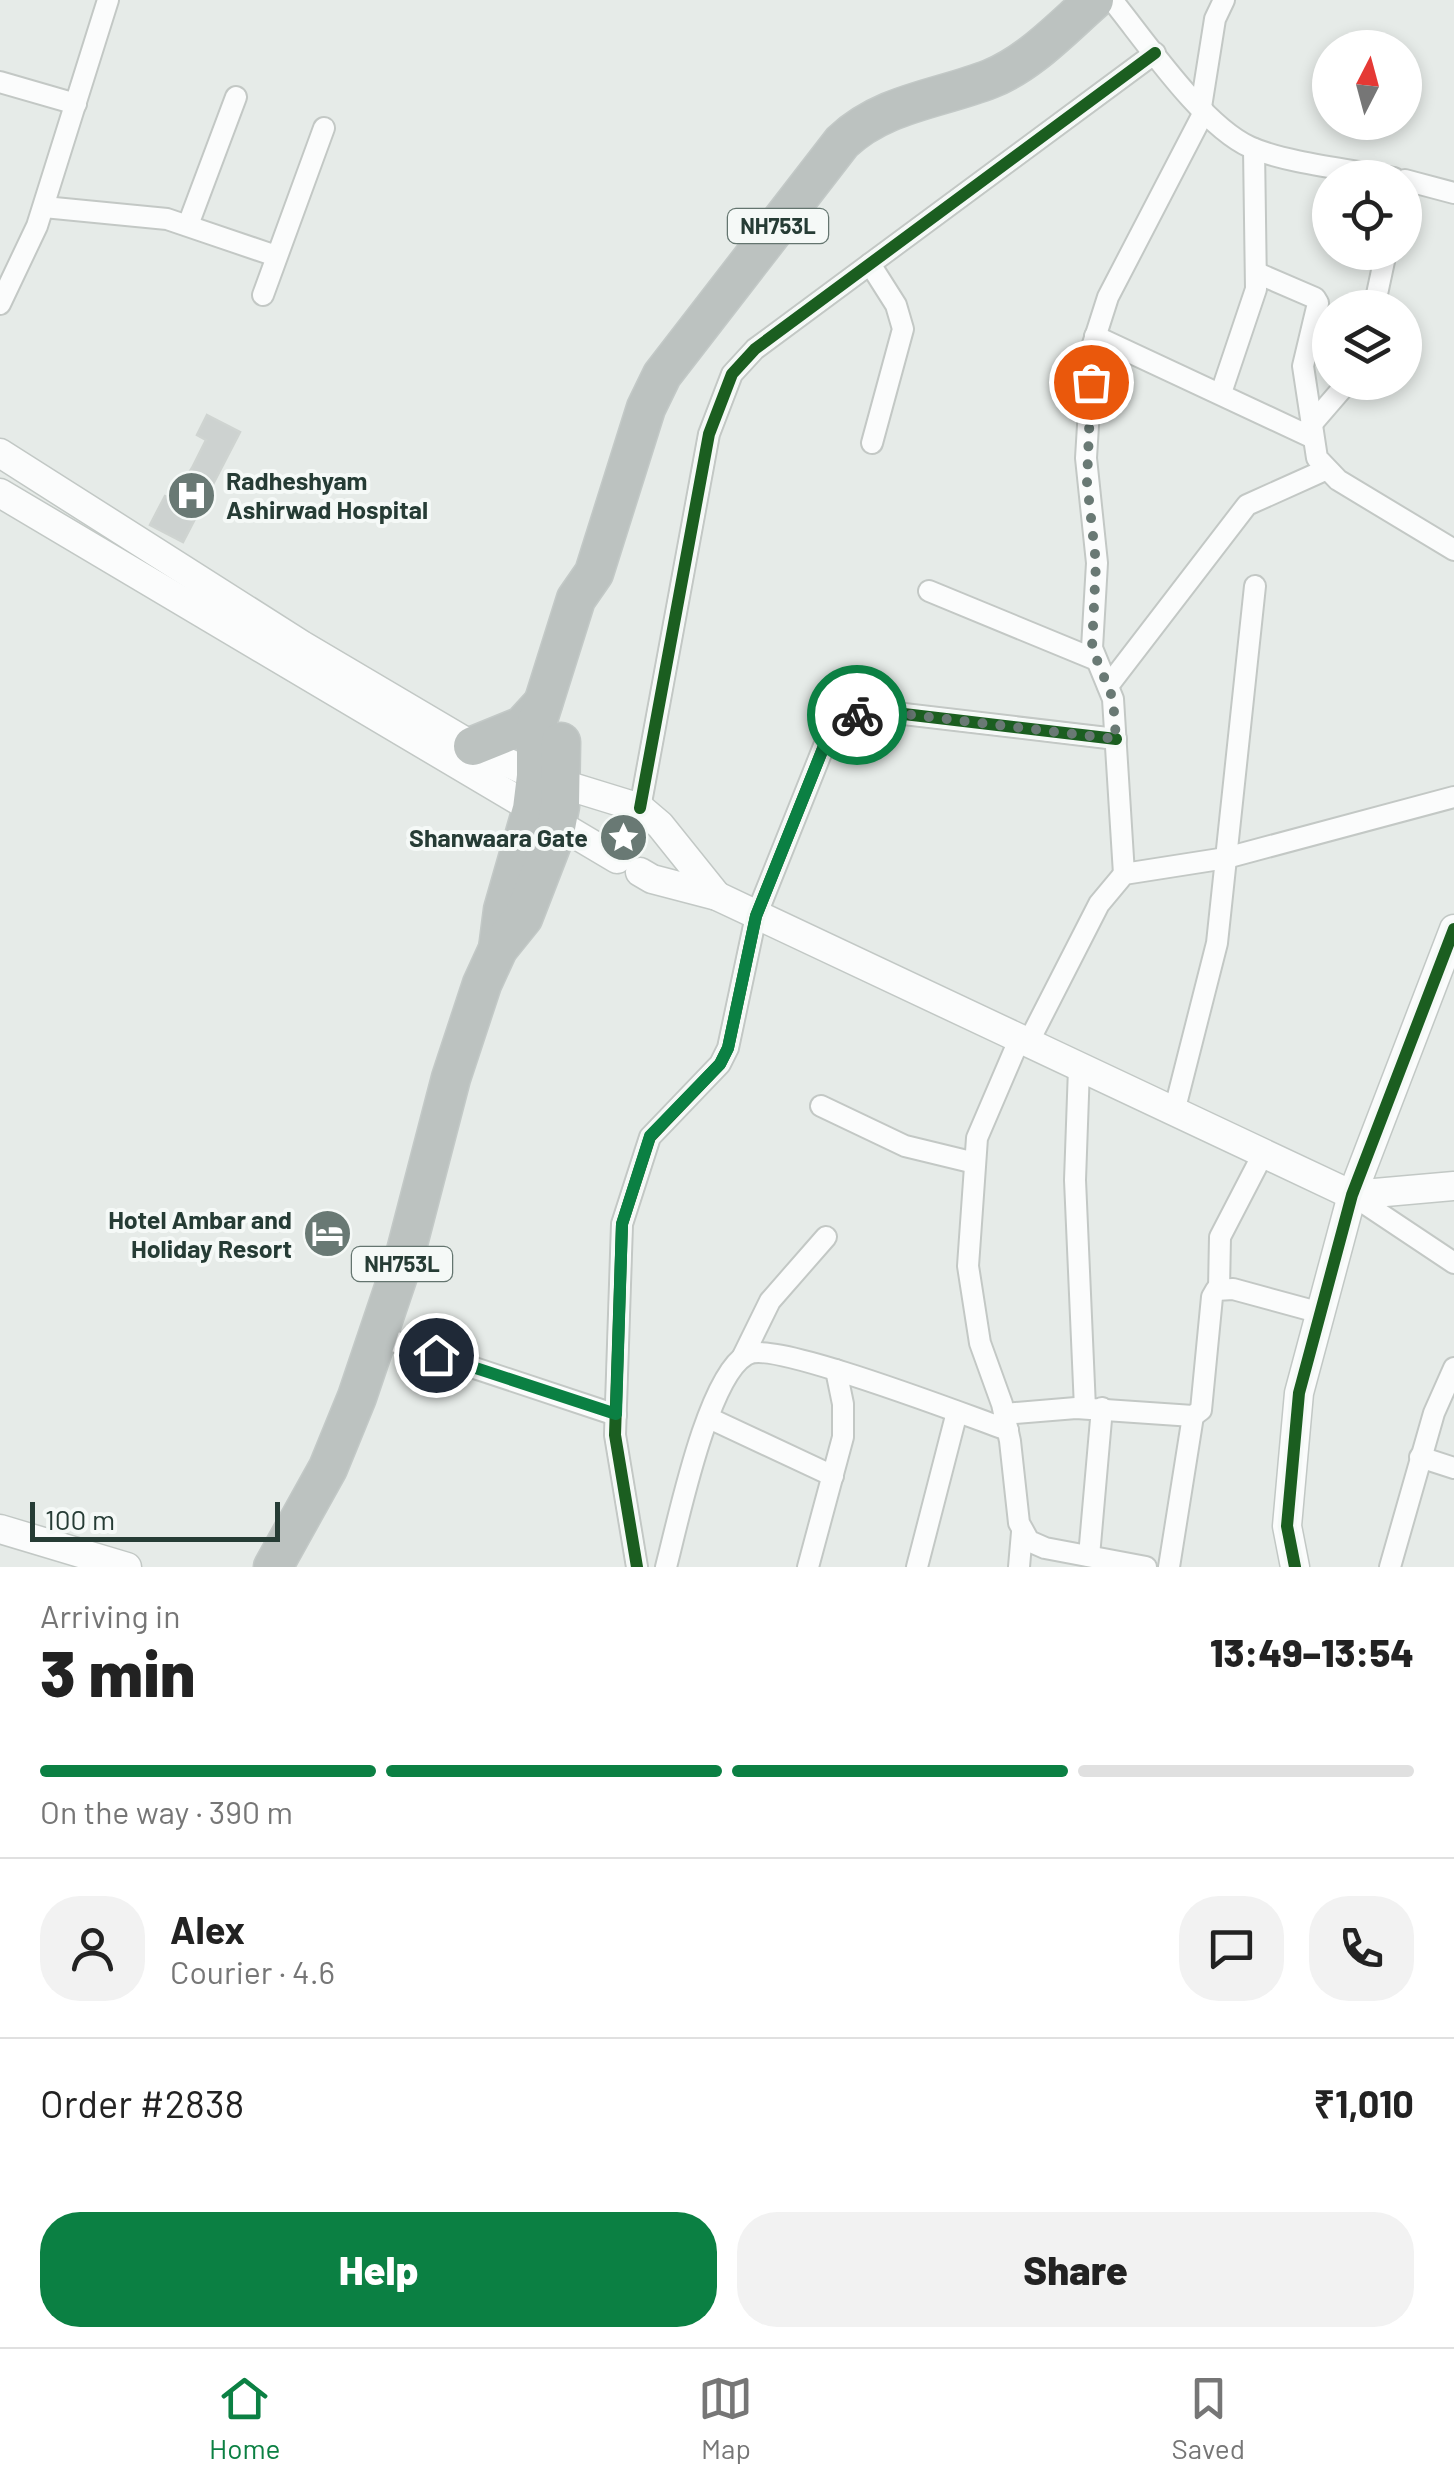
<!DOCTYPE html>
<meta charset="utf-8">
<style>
body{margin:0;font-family:Barlow,sans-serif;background:#f2f2f2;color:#222;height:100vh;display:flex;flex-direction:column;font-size:38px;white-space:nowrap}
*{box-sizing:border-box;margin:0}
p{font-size:32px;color:#767676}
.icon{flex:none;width:55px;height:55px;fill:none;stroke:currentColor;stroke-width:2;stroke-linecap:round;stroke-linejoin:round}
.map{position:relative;height:1567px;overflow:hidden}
.drawer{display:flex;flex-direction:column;background:#fff;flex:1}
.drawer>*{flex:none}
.needle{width:65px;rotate:6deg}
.controls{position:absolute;left:1312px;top:30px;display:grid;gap:20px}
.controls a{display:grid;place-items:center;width:110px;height:110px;border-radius:50%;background:#fff;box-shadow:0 5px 15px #0003;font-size:50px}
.scale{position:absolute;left:30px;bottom:25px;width:250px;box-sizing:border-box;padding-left:10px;border:5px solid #263c35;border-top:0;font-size:28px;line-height:35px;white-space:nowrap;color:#263c35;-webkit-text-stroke:8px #f5f9f7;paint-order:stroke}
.pin{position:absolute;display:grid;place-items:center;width:85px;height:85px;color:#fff;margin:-42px;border:5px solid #fff;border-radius:50%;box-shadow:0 2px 10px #0007}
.courier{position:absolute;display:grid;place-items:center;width:100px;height:100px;margin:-50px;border:8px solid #0b8043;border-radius:50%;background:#fff;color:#222;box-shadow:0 2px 12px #0007}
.overview em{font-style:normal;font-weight:800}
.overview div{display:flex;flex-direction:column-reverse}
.overview{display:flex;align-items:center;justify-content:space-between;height:170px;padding:0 40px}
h1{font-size:65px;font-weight:800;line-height:75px}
.bar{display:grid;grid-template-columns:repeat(4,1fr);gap:15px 10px;align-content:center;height:120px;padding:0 40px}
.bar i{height:12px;border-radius:8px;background:#e0e0e0}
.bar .selected{background:#0b8043}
.bar p{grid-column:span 4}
.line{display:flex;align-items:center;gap:25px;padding:0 40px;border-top:2px solid #e0e0e0}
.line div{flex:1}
.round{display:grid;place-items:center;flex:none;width:105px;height:105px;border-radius:40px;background:#f2f2f2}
.primary-button{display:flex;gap:20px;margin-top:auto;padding:20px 40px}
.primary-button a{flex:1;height:115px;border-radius:40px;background:#0b8043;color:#fff;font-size:40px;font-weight:800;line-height:115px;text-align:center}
.primary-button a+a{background:#f2f2f2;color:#222}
.tabs{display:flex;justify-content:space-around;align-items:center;height:140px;border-top:2px solid #e0e0e0;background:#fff;font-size:28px;color:#767676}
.tabs a{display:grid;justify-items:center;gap:5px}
.tabs .selected{color:#0b8043}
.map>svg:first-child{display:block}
.building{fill:#cdd2d0;stroke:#cfd4d1;stroke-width:2.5}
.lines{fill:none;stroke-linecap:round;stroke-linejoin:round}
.street-casing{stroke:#c3c8c5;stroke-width:24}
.secondary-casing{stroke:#c2c8c5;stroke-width:31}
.highway-casing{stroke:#c3c9c7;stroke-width:41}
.street{stroke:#fbfcfc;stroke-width:20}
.secondary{stroke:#fbfcfc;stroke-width:28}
.highway{stroke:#bcc2c0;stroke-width:38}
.cycleway-casing{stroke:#f5f9f7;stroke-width:19}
.cycleway{stroke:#1b5e20;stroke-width:12}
.done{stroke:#697974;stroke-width:10;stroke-dasharray:0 18}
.route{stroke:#0b8043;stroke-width:12}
.labels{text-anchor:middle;stroke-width:8;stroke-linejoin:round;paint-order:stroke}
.shield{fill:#f5f9f7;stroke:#64756f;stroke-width:2.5}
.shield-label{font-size:22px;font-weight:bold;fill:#263c35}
.poi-label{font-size:25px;font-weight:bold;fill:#263c35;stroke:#f5f9f7;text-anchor:end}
</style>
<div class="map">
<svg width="1454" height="1567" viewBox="0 0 1454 1567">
<rect width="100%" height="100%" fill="#e6ebe8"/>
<polygon class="building" points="207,415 240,432 183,542 150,525 165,496 172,499 192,468 206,440 197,435"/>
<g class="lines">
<defs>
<g id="street">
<path d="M1112,0c34,42 90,125 138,147 35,16 104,23 144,31"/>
<polyline points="0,82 76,104"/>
<polyline points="1201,107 1215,19 1224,0"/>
<polyline points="1405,180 1454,193"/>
<polyline points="44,207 167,219 276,256"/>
<polyline points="188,225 236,97"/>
<polyline points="870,264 896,305 903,329 872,443"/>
<polyline points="1257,273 1315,298 1318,303 1303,366 1317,458 1338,480 1454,550"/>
<polyline points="263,295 324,128"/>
<polyline points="0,304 37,226 108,0"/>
<polyline points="1374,308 1386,252"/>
<polyline points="1095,336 1311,437"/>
<polyline points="1221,393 1256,289 1254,149"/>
<polyline points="1310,426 1348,382"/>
<polyline points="929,591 1094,659"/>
<polyline points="1108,686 1247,505 1325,470"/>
<polyline points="640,808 709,434 732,374 755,349 1155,53"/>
<polyline points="1124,874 1113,699 1092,648 1097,563 1086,458 1093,344 1108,297 1204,112"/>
<polyline points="1019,1040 977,1138 968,1266 980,1343 1002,1404 1010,1441 1019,1523 1029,1541 1045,1548 1146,1567"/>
<polyline points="1028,1043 1099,904 1124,874 1226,858 1454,797"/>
<polyline points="1079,1068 1075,1180 1085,1408"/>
<polyline points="821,1106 905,1146 975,1163"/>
<polyline points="1174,1112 1217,943 1255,586"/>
<polyline points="1352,1195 1454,1263"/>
<polyline points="1219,1289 1220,1237 1263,1154"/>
<polyline points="378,1336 616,1415"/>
<polyline points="743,1356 770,1301 826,1237"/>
<polyline points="1004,1414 1076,1408 1193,1416 1201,1410 1212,1297 1216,1290 1233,1289 1321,1313"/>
<polyline points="709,1418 833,1476"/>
<polyline points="1420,1457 1454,1468"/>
<polyline points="1089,1556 1102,1408"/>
<polyline points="637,1567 615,1435 622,1224 650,1137 720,1064 728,1048 756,916 836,716 904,714 1116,739"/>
<path d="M666,1567c12,-45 41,-189 80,-212 25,-16 224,62 262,75"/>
<polyline points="808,1567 843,1437 843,1404 836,1370"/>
<polyline points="917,1567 957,1412"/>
<polyline points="1019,1567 1022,1532"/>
<polyline points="1169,1567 1193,1416"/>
<polyline points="1390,1567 1434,1413 1454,1368"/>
</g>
<g id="secondary">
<polyline points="0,453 302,645 473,746 536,776 640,808 660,825 717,896"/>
<polyline points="0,493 617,859"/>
<polyline points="640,872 652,879 717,896 1352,1195 1454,1186"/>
<polyline points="0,1529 127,1567"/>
<polyline points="1295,1567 1287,1526 1299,1393 1352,1195 1454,929"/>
</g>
<g id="highway">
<polyline points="473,746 522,726 543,703"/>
<path d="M498,949l5,-39 29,-101 4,-33v-50l40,-127 18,-26 52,-165 16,-33 180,-233c41,-39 97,-43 148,-63 40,-16 72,-51 104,-79"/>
<polyline points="273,1567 328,1468 357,1397 405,1255 451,1078 482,984 498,949 523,918 554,838 560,806 561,742"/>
</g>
</defs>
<use href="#street" class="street-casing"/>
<use href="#secondary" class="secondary-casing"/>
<use href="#highway" class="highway-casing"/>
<use href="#street" class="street"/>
<use href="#secondary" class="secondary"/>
<use href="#highway" class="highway"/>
<defs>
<g id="cycleway">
<polyline points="640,808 709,434 732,374 755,349 1155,53"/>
<polyline points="637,1567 615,1435 622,1224 650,1137 720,1064 728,1048 756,916 836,716 904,714 1116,739"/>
<polyline points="1295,1567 1287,1526 1299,1393 1352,1195 1454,929"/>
</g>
</defs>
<use href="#cycleway" class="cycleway-casing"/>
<use href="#cycleway" class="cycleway"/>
</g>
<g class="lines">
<polyline class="done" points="857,715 904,714 1116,739 1113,699 1092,648 1096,563 1087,482 1091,382"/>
<polyline class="route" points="436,1355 616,1414 622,1224 650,1136 720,1064 728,1048 756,916 836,716 857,715"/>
</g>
<defs>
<symbol id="hospital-disc" viewBox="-11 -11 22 22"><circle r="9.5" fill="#697974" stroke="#f5f9f7"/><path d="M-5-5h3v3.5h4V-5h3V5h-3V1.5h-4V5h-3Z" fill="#fff"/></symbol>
<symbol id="sight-disc" viewBox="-11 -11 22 22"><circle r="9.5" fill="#697974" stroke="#f5f9f7"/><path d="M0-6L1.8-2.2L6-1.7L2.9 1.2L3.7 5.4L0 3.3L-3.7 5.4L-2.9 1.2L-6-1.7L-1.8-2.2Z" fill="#fff"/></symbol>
<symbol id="hotel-disc" viewBox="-11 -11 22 22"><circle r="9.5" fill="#697974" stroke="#f5f9f7"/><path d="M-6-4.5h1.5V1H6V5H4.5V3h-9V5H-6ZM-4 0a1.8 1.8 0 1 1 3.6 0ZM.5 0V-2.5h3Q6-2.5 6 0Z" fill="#fff"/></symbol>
</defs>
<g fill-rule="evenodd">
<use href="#hospital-disc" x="164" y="468" width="55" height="55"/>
<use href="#sight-disc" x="596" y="810" width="55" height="55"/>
<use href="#hotel-disc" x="300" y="1206" width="55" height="55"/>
</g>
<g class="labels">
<g class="shield">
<rect x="728" y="209" width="100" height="34" rx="8"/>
<rect x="352" y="1247" width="100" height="34" rx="8"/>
</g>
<g class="shield-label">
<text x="778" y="234">NH753L</text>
<text x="402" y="1272">NH753L</text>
</g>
<g class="poi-label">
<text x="226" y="490" text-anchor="start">Radheshyam<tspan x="226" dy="29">Ashirwad Hospital</tspan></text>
<text x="588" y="847">Shanwaara Gate</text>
<text x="292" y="1229">Hotel Ambar and<tspan x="292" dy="29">Holiday Resort</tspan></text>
</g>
</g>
</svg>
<div class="controls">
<a><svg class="needle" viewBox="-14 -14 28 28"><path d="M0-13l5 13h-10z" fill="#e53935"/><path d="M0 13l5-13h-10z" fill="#767676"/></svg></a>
<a><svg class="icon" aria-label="locate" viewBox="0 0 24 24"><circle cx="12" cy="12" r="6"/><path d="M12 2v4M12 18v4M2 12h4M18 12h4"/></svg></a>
<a><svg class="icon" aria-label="layers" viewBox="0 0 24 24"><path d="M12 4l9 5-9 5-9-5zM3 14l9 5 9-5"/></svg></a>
</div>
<div class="scale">100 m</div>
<div class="pin" style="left:1091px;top:382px;background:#ea580c"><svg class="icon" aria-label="bag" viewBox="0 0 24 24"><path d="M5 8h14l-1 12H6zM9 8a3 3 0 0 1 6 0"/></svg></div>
<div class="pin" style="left:436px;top:1355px;background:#1f2937"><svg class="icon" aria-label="home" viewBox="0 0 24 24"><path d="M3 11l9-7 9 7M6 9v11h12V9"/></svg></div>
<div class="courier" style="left:857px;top:715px"><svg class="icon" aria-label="bike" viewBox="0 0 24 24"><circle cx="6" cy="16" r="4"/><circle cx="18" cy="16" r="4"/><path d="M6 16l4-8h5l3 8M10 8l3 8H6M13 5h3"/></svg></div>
</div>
<section class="drawer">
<div class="overview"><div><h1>3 min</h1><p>Arriving in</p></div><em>13:49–13:54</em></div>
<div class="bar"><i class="selected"></i><i class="selected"></i><i class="selected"></i><i></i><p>On the way · 390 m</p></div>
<div class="line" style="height:180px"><a class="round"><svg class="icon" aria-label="person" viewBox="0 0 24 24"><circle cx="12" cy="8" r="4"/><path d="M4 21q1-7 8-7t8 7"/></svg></a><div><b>Alex</b><p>Courier · 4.6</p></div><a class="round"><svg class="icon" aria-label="chat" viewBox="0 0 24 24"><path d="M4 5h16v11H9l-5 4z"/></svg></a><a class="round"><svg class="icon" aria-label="phone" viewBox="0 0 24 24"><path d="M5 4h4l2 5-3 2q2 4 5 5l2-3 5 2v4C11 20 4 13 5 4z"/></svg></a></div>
<div class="line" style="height:130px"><div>Order #2838</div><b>₹1,010</b></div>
<div class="primary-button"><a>Help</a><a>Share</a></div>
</section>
<nav class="tabs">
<a class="selected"><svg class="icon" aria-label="home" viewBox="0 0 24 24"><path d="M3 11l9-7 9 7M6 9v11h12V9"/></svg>Home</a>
<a><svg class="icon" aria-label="map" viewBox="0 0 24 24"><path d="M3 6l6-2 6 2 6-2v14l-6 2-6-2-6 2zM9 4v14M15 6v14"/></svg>Map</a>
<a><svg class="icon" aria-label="saved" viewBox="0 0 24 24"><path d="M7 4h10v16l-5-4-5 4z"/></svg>Saved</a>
</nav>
